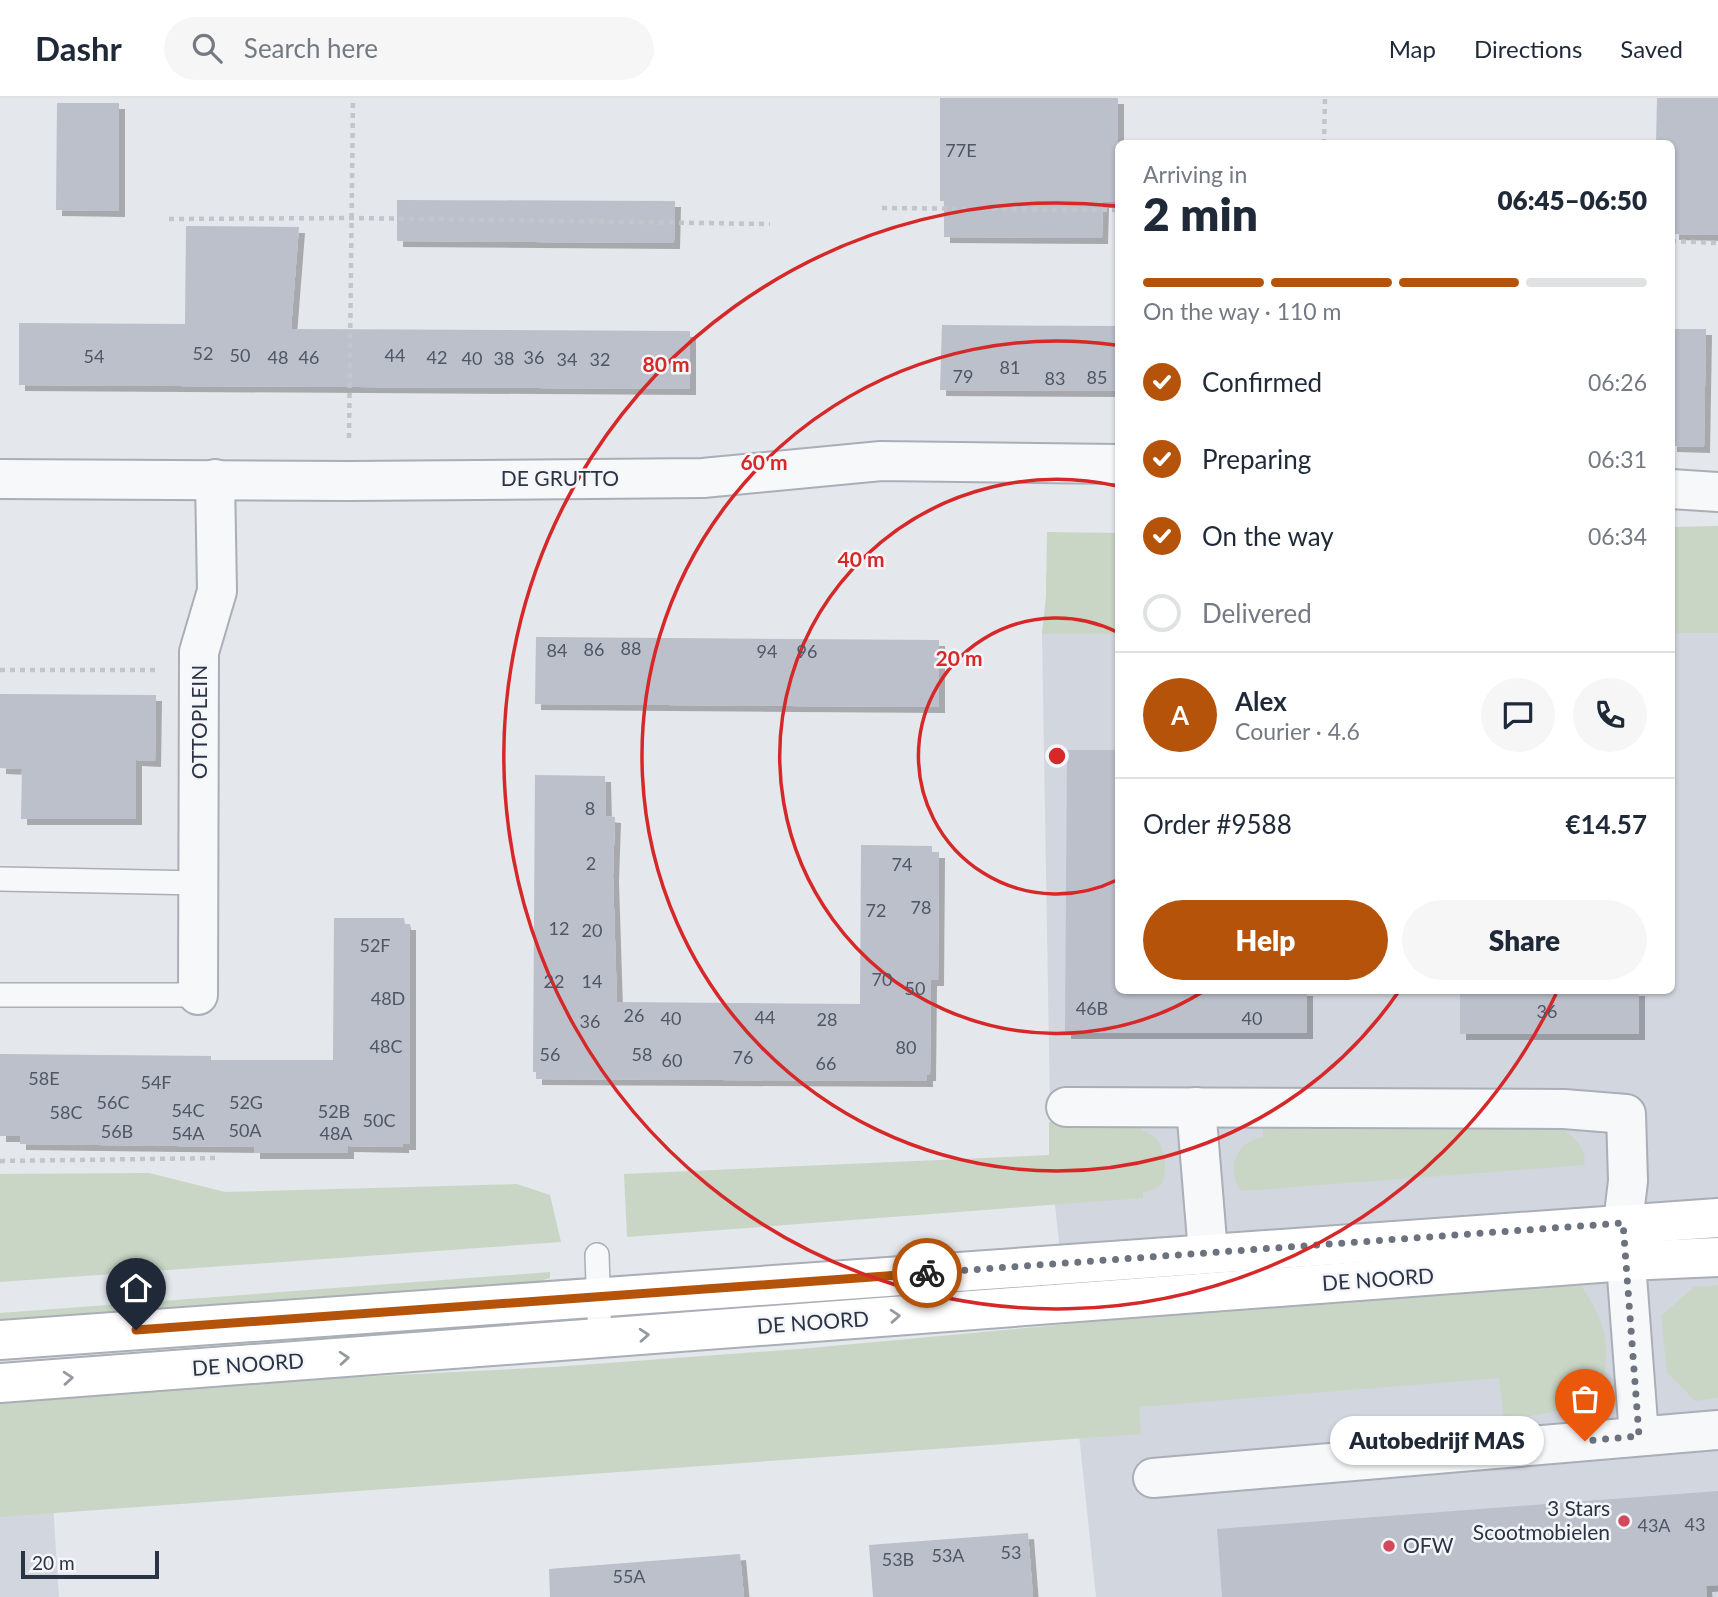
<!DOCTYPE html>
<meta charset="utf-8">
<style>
body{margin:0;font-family:Lato,sans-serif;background:#f6f6f7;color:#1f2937;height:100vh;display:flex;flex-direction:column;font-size:26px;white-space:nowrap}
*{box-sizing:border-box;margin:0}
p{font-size:23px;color:#747a83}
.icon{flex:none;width:38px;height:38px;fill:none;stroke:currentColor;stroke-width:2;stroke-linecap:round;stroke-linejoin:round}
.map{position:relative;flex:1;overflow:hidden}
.side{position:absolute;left:1115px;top:42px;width:560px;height:854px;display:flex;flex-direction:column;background:#fff;border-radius:10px;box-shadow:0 2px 5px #0004}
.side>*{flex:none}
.scale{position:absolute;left:21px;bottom:18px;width:138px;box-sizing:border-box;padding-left:7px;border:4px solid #2b3445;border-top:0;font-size:19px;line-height:24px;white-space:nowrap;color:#2b3445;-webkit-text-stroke:5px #f4f6f9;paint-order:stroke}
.pin{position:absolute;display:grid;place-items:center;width:60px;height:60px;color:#fff;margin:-72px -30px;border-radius:50% 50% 50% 0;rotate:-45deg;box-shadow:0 0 7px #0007}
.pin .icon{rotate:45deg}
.courier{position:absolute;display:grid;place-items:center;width:70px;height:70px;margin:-35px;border:5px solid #b45309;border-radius:50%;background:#fff;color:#222;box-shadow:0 2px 9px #0007}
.bubble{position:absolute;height:49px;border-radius:24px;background:#fff;box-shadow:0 2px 5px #0004;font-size:23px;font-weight:800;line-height:49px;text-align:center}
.headline em{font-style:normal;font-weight:800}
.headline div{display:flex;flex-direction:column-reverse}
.headline{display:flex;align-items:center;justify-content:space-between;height:119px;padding:0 28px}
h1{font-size:46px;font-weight:800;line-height:52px}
.bar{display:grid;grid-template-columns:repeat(4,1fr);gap:10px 7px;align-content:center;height:84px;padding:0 28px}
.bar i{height:9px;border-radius:5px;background:#e0e1e3}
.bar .on{background:#b45309}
.bar p{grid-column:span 4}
.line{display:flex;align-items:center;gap:18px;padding:0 28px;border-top:2px solid #e0e1e3}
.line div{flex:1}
.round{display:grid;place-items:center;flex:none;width:74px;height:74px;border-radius:37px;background:#f6f6f7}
ol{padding:0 28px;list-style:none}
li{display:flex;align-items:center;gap:21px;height:77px}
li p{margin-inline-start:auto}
li .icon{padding:7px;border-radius:50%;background:#b45309;color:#fff;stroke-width:4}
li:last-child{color:#747a83}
li i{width:38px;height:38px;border:4px solid #e0e1e3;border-radius:50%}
.cta{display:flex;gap:14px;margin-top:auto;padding:14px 28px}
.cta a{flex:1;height:80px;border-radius:42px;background:#b45309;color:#fff;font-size:28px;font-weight:800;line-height:80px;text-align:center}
.cta a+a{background:#f6f6f7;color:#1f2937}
header{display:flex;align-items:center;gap:42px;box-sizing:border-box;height:98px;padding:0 35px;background:#fff;border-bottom:2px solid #e0e1e3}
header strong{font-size:33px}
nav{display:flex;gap:38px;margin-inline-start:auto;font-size:24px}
.search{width:490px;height:63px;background:#f6f6f7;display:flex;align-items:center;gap:18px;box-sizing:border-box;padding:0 24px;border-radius:38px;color:#747a83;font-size:26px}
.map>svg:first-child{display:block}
.built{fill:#d2d6de}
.green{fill:#c9d6c5}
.building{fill:#bbc0ca;filter:url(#shadow)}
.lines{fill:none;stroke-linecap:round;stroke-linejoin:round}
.service-casing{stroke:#a9aeb7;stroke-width:26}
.minor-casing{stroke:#a9aeb7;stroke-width:42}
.secondary-casing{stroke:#a9aeb7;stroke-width:42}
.path{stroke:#c2c5cb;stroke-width:4.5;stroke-dasharray:5 5;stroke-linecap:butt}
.service{stroke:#f7f8fa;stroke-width:23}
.minor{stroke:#f7f8fa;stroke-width:38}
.secondary{stroke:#fff;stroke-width:38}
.oneway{stroke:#959aa2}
.done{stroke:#6c737f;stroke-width:7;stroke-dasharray:0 12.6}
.route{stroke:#b45309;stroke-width:9}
.ring{fill:none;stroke:#d62828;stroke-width:3.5}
.poi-dot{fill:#d1495b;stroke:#f4f6f9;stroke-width:2.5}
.labels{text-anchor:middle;stroke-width:5;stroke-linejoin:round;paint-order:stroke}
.number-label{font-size:18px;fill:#4f5766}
.street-label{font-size:21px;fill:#2b3445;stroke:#f4f6f9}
.poi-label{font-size:21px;fill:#2b3445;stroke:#f4f6f9;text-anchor:end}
.centre{fill:#d62828;stroke:#f4f6f9;stroke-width:3.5}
.ring-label{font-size:21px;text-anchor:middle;font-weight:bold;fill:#d62828;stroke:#f4f6f9;stroke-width:5;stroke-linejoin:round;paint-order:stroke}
</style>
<header>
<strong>Dashr</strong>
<div class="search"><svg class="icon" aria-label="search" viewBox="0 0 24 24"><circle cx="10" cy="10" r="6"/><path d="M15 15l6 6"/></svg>Search here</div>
<nav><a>Map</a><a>Directions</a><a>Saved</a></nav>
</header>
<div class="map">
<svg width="1718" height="1499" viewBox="0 0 1718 1499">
<defs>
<filter id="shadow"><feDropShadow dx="6" dy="6" stdDeviation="0" flood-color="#0004"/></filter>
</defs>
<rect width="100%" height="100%" fill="#e4e7ec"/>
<g class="built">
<polygon points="1118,475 1118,892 1671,892 1671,475 1718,475 1718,1499 1096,1499 1051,1068 1042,536 1046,499 1046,476"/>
<polygon points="51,1376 59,1499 0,1499 0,1379"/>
</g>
<g class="green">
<polygon points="1718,428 1718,535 1671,535 1671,429"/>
<polygon points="1047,434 1118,435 1118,536 1042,536 1046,499"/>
<path d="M1049,1024h92v8c24,6 28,34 21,54l-12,7 -7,1v6l-516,39 -3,-63 425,-19z"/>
<path d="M1535,1027c18,1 33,3 44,19 4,8 7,12 5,21l-343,26c-15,-22 -6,-49 22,-54v-8z"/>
<polygon points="149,1075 225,1094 517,1086 550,1097 561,1144 0,1184 0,1076"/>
<polygon points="550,1174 550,1180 510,1193 0,1228 0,1215"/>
<path d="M1581,1187c27,43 28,54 22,103 -34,25 -58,26 -99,31l-5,-41 -360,29 2,27 -1141,83v-117l141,-12 412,-21 247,-18 279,-26z"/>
<polygon points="1718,1187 1718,1300 1695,1303 1667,1274 1661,1218 1694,1189"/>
</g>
<g class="building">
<polygon points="940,0 1118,0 1118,104 1103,104 1102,140 944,139 944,103 940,103"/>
<polygon points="1657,0 1718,0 1718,137 1673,136 1674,62 1671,62 1671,46 1656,46"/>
<polygon points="57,5 119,5 119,113 56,112"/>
<polygon points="397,102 675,103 674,145 397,143"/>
<polygon points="186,128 299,129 291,231 690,233 690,291 19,287 19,225 185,226"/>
<polygon points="942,227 1118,228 1118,293 940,292"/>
<polygon points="1671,231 1706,231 1704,349 1671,348"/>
<polygon points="536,539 939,542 939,609 535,606"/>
<polygon points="0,596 156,597 155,663 136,662 136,721 21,721 22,671 0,670"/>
<polygon points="1067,652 1118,652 1118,892 1307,892 1307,935 1065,935"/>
<polygon points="535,677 605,678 606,718 615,719 613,778 617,904 860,906 861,747 932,748 932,754 939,754 938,882 931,882 930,977 927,977 927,983 536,981 536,974 533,974"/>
<polygon points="334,820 404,820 405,826 410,826 410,1046 403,1046 403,1049 348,1048 348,1055 254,1055 254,1049 20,1046 20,1038 0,1038 0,956 211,958 211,962 333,962"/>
<rect x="1460" y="892" width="179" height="44"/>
<polygon points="1718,1393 1718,1487 1706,1488 1707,1499 1222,1499 1217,1431"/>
<polygon points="1028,1435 1033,1499 873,1499 869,1447"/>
<polygon points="740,1456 744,1499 550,1499 549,1471"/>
</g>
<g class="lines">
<defs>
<g id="service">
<polyline points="0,781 200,785"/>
<polyline points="0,897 198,897"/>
<polyline points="597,1157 600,1241"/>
</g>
<g id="minor">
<polyline points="0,381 349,383 703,380 881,363 1118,366"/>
<polyline points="1671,391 1718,394"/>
<polyline points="198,897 199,554 217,493 215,381"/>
<polyline points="1066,1009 1564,1011 1626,1016 1628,1083 1623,1125 1639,1338"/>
<polyline points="1196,1009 1208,1155"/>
<polyline points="1153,1380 1718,1332"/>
</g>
<g id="secondary">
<polyline points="0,1242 1718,1120"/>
<polyline points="0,1285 1626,1163 1718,1159"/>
</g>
</defs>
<use href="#service" class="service-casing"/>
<use href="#minor" class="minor-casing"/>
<use href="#secondary" class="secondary-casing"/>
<g class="path">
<polyline points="1324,46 1325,0"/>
<polyline points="882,110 1118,112"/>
<polyline points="169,121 352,120 770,126"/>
<polyline points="1671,143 1718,145"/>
<polyline points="349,340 353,0"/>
<polyline points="0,572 157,572"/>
<polyline points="0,1063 219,1060"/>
</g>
<use href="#service" class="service"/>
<use href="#minor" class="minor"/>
<use href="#secondary" class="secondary"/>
</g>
<defs><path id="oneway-chevron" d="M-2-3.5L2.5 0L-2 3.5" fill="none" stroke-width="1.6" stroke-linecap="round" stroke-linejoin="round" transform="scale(1.75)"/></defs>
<g class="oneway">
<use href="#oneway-chevron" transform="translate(895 1218) rotate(-4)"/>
<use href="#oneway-chevron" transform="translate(644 1237) rotate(-4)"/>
<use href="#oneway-chevron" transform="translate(344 1260) rotate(-4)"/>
<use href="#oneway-chevron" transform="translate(68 1280) rotate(-4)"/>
</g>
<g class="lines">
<polyline class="done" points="927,1175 1623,1125 1639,1338 1585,1343"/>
<polyline class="route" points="136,1232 927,1175"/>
</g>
<g class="ring">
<path d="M1117 782A138 138 0 1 1 1117 534"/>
<path d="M1204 893A277 277 0 1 1 1117 388"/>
<path d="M1399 893A415 415 0 1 1 1115 247"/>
<path d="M1556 896A553 553 0 1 1 1115 108"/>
</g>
<g class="poi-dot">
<circle cx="1624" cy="1423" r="7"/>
<circle cx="1389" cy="1448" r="7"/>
</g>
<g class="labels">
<g class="number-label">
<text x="961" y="59">77E</text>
<text x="203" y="262">52</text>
<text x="240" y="264">50</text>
<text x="395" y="264">44</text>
<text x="94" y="265">54</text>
<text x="278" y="266">48</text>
<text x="309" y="266">46</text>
<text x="437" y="266">42</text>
<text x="534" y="266">36</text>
<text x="472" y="267">40</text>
<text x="504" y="267">38</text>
<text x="567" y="268">34</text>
<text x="600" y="268">32</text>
<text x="1010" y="276">81</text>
<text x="963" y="285">79</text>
<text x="1097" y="286">85</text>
<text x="1055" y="287">83</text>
<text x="631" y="557">88</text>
<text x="594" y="558">86</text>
<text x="557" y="559">84</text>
<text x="767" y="560">94</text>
<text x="807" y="560">96</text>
<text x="590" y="717">8</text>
<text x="591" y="772">2</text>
<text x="902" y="773">74</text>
<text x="921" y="816">78</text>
<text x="876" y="819">72</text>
<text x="559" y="837">12</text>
<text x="592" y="839">20</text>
<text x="375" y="854">52F</text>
<text x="882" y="888">70</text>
<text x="554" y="890">22</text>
<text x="592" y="890">14</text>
<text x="915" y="897">50</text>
<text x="388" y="907">48D</text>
<text x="1092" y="917">46B</text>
<text x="1547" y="920">36</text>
<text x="634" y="924">26</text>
<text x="765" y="926">44</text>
<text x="671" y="927">40</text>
<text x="1252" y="927">40</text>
<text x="827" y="928">28</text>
<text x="590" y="930">36</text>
<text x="386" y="955">48C</text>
<text x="906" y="956">80</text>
<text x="550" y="963">56</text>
<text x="642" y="963">58</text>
<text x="743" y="966">76</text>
<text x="672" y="969">60</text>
<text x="826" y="972">66</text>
<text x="44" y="987">58E</text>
<text x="156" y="991">54F</text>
<text x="113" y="1011">56C</text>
<text x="246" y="1011">52G</text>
<text x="188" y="1019">54C</text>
<text x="334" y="1020">52B</text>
<text x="66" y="1021">58C</text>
<text x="379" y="1029">50C</text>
<text x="245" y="1039">50A</text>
<text x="117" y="1040">56B</text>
<text x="188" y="1042">54A</text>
<text x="336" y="1042">48A</text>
<text x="1695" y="1433">43</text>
<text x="1654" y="1434">43A</text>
<text x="1011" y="1461">53</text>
<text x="948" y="1464">53A</text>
<text x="898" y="1468">53B</text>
<text x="629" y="1485">55A</text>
</g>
<g class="street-label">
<text x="560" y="388">DE GRUTTO</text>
<text transform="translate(200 624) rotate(-90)" y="7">OTTOPLEIN</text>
<text transform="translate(1378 1182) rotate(-4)" y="7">DE NOORD</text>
<text transform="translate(813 1225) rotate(-4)" y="7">DE NOORD</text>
<text transform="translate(248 1267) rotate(-4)" y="7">DE NOORD</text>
</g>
<g class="poi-label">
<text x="1610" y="1418">3 Stars<tspan x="1610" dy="24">Scootmobielen</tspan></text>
<text x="1403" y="1455" text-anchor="start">OFW</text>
</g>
</g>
<circle cx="1057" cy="658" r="10" class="centre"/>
<g class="ring-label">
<text x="666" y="274">80 m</text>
<text x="764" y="372">60 m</text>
<text x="861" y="469">40 m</text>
<text x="959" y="568">20 m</text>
</g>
</svg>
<div class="scale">20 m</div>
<div class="pin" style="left:1585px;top:1343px;background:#ea580c"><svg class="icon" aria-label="bag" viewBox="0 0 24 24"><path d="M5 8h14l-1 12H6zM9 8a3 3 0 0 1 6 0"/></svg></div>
<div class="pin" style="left:136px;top:1232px;background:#1f2937"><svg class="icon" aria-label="home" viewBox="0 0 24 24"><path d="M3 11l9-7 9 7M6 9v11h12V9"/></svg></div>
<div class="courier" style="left:927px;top:1175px"><svg class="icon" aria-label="bike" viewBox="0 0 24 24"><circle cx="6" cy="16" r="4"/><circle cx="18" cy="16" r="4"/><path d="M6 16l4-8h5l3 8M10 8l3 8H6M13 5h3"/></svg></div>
<div class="bubble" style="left:1330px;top:1318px;width:214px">Autobedrijf MAS</div>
<section class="side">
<div class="headline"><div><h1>2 min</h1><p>Arriving in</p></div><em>06:45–06:50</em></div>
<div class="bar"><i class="on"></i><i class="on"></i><i class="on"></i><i></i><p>On the way · 110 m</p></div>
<ol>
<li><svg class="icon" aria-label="check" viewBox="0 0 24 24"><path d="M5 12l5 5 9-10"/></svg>Confirmed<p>06:26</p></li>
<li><svg class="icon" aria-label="check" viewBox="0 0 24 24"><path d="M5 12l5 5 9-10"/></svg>Preparing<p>06:31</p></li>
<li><svg class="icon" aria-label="check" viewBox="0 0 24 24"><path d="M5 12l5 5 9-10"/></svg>On the way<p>06:34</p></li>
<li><i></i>Delivered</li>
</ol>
<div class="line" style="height:126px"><b class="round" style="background:#b45309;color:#fff">A</b><div><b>Alex</b><p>Courier · 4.6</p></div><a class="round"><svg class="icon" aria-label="chat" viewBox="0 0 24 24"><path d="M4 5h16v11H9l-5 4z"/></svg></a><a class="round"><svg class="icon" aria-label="phone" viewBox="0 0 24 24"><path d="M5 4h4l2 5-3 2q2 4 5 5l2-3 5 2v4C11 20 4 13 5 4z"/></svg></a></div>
<div class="line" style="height:91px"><div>Order #9588</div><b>€14.57</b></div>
<div class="cta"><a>Help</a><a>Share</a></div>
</section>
</div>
